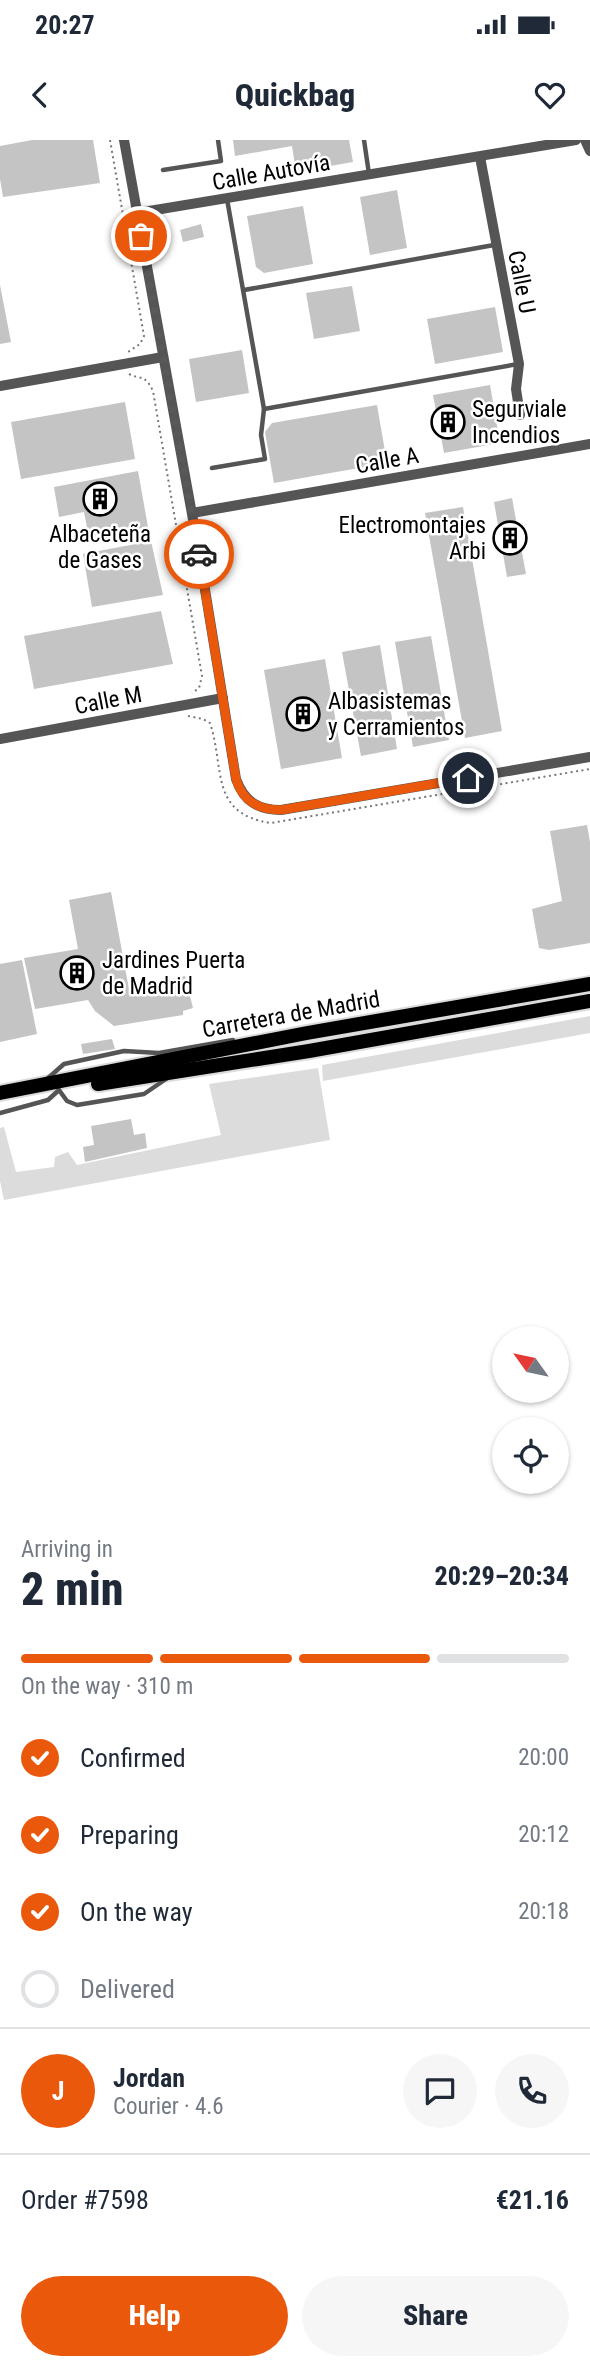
<!DOCTYPE html>
<meta charset="utf-8">
<style>
body{margin:0;font-family:"Roboto Condensed",sans-serif;background:#f6f6f7;color:#1f2937;height:100vh;display:flex;flex-direction:column;font-size:26px;white-space:nowrap}
*{box-sizing:border-box;margin:0}
p{font-size:23px;color:#747a83}
.icon{flex:none;width:38px;height:38px;fill:none;stroke:currentColor;stroke-width:2;stroke-linecap:round;stroke-linejoin:round}
.map{position:relative;height:1376px;overflow:hidden}
.details{display:flex;flex-direction:column;background:#fff;flex:1}
.details>*{flex:none}
.needle{width:46px;rotate:303deg}
.controls{position:absolute;left:492px;top:1186px;display:grid;gap:14px}
.controls a{display:grid;place-items:center;width:77px;height:77px;border-radius:50%;background:#fff;box-shadow:0 2px 5px #0004;font-size:35px}
.pin{position:absolute;display:grid;place-items:center;width:60px;height:60px;color:#fff;margin:-30px;border:4px solid #fff;border-radius:50%;box-shadow:0 2px 7px #0007}
.courier{position:absolute;display:grid;place-items:center;width:70px;height:70px;margin:-35px;border:5px solid #ea580c;border-radius:50%;background:#fff;color:#222;box-shadow:0 2px 9px #0007}
.headline em{font-style:normal;font-weight:800}
.headline div{display:flex;flex-direction:column-reverse}
.headline{display:flex;align-items:center;justify-content:space-between;height:119px;padding:0 21px}
h1{font-size:46px;font-weight:800;line-height:52px}
.bar{display:grid;grid-template-columns:repeat(4,1fr);gap:10px 7px;align-content:center;height:84px;padding:0 21px}
.bar i{height:9px;border-radius:5px;background:#e0e1e3}
.bar .current{background:#ea580c}
.bar p{grid-column:span 4}
.line{display:flex;align-items:center;gap:18px;padding:0 21px;border-top:2px solid #e0e1e3}
.line div{flex:1}
.round{display:grid;place-items:center;flex:none;width:74px;height:74px;border-radius:37px;background:#f6f6f7}
ol{padding:0 21px;list-style:none}
li{display:flex;align-items:center;gap:21px;height:77px}
li p{margin-inline-start:auto}
li .icon{padding:7px;border-radius:50%;background:#ea580c;color:#fff;stroke-width:4}
li:last-child{color:#747a83}
li i{width:38px;height:38px;border:4px solid #e0e1e3;border-radius:50%}
.primary-button{display:flex;gap:14px;margin-top:auto;padding:14px 21px}
.primary-button a{flex:1;height:80px;border-radius:42px;background:#ea580c;color:#fff;font-size:28px;font-weight:800;line-height:80px;text-align:center}
.primary-button a+a{background:#f6f6f7;color:#1f2937}
.status{display:flex;justify-content:space-between;align-items:center;height:49px;padding:0 35px;background:#fff;direction:ltr}
.status svg{height:19px;fill:currentColor}
header{display:flex;justify-content:space-between;align-items:center;height:91px;padding:0 21px;background:#fff;font-size:32px;font-weight:800}
.map>svg:first-child{display:block}
.green{fill:#dcdcdc}
.building{fill:#c4c4c4}
.lines{fill:none;stroke-linecap:round;stroke-linejoin:round}
.primary-casing{stroke:#dbdbdb;stroke-width:18}
.path{stroke:#777;stroke-width:2;stroke-dasharray:2 3.5;stroke-linecap:butt}
.lane{stroke:#555;stroke-width:4.5}
.street{stroke:#555;stroke-width:10}
.primary{stroke:#000;stroke-width:14}
.done{stroke:#595959;stroke-width:7;stroke-dasharray:0 12.6}
.route{stroke:#ea580c;stroke-width:9}
.labels{text-anchor:middle;stroke-width:5;stroke-linejoin:round;paint-order:stroke}
.street-label{font-size:23px;fill:#000;stroke:#fff}
.poi-label{font-size:23px;fill:#000;stroke:#fff;text-anchor:start}
</style>
<div class="status"><b>20:27</b><svg viewBox="0 0 49 12"><path d="M0 12V9h3v3zM5 12V6h3v6zM10 12V3h3v9zM15 12V0h3v12zM26 1h20v11H26zM47 4h2v5h-2z"/></svg></div>
<header><svg class="icon" aria-label="back" viewBox="0 0 24 24"><path d="M15 5l-7 7 7 7"/></svg>Quickbag<svg class="icon" aria-label="heart" viewBox="0 0 24 24"><path d="M12 20l-8-8c-3-5 5-10 8-4 3-6 11-1 8 4z"/></svg></header>
<div class="map">
<svg width="590" height="1376" viewBox="0 0 590 1376">
<rect width="100%" height="100%" fill="#fff"/>
<g class="green">
<polygon points="590,876 590,893 323,941 322,925"/>
<polygon points="318,928 330,1000 4,1060 0,1041 0,988 4,987 16,1032 54,1027 55,1017 68,1012 77,1025 221,995 209,944"/>
</g>
<g class="building">
<polygon points="32,0 93,0 100,43 3,57 0,39 0,6"/>
<polygon points="233,0 349,0 353,22 296,32 292,6 235,16"/>
<polygon points="397,50 407,108 370,115 360,57"/>
<polygon points="303,66 313,124 264,133 256,127 247,76"/>
<polygon points="201,84 204,97 183,102 180,90"/>
<polygon points="0,145 11,202 0,204"/>
<polygon points="352,146 360,191 314,199 306,153"/>
<polygon points="495,167 503,212 435,224 427,179"/>
<polygon points="242,210 249,253 196,262 189,219"/>
<polygon points="490,245 500,303 444,313 433,255"/>
<polygon points="125,262 135,319 21,339 11,282"/>
<polygon points="377,265 387,323 274,343 265,292 272,283"/>
<polygon points="138,331 148,387 89,398 84,372 59,377 54,347"/>
<polygon points="512,358 526,434 507,437 494,362"/>
<polygon points="463,367 502,591 465,598 425,373"/>
<polygon points="151,401 163,455 92,467 83,414"/>
<polygon points="161,471 173,524 34,549 24,496"/>
<polygon points="431,496 449,600 413,607 395,502"/>
<polygon points="380,505 397,609 361,616 342,512"/>
<polygon points="325,519 342,618 281,629 264,530"/>
<polygon points="587,685 590,702 590,803 549,810 539,808 532,769 562,761 550,691"/>
<polygon points="111,752 129,849 185,836 193,868 183,871 183,875 114,886 95,871 88,860 35,869 24,818 78,809 69,760"/>
<polygon points="22,820 37,894 0,902 0,824"/>
<polygon points="112,899 115,909 83,914 81,904"/>
<polygon points="131,979 134,995 145,993 147,1008 85,1022 83,1007 94,1005 91,986"/>
</g>
<g class="lines">
<defs>
<g id="primary">
<polyline points="98,944 309,911 590,861"/>
<polyline points="0,953 307,893 590,844"/>
</g>
</defs>
<use href="#primary" class="primary-casing"/>
<g class="path">
<polyline points="110,0 144,196 140,204 128,212"/>
<path d="M129,234c12,6 16,0 24,17l49,285 -3,12 -7,5"/>
<path d="M188,576l15,3 7,4c15,45 -1,91 61,100l319,-54"/>
</g>
<g class="lane">
<polyline points="364,0 369,34"/>
<polyline points="163,30 221,21 218,0"/>
<polyline points="244,150 494,105"/>
<polyline points="264,269 518,224"/>
<polyline points="212,328 265,319 261,295 264,269 227,59"/>
<polyline points="47,939 64,924 124,911 159,913 233,900"/>
<polyline points="0,973 48,960 59,950 67,961 77,965 144,954 166,939"/>
</g>
<g class="street">
<path d="M124,0l74,407 38,232c8,23 23,31 45,31l309,-53"/>
<polyline points="585,0 590,11"/>
<polyline points="480,17 519,224 516,249 520,275"/>
<polyline points="137,73 576,0"/>
<polyline points="0,246 163,217"/>
<polyline points="192,373 590,304"/>
<polyline points="0,599 223,558"/>
</g>
<use href="#primary" class="primary"/>
</g>
<g class="lines">
<polyline class="done" points="141,96 199,414"/>
<path class="route" d="M199,414l37,225c7,23 23,31 45,31l187,-32"/>
</g>
<defs>
<symbol id="building-ring" viewBox="-11 -11 22 22"><circle r="9.5" fill="#fff" stroke="#000" stroke-width="1.5"/><path d="M-4-6H4V6H1V3H-1V6H-4ZM-2.5-4.3h1.7v1.8h-1.7ZM.8-4.3h1.7v1.8H.8ZM-2.5-1h1.7V.8h-1.7ZM.8-1h1.7V.8H.8Z" fill="#000"/></symbol>
</defs>
<g fill-rule="evenodd">
<use href="#building-ring" x="429" y="263" width="38" height="38"/>
<use href="#building-ring" x="81" y="340" width="38" height="38"/>
<use href="#building-ring" x="491" y="379" width="38" height="38"/>
<use href="#building-ring" x="284" y="555" width="38" height="38"/>
<use href="#building-ring" x="58" y="814" width="38" height="38"/>
</g>
<g class="labels">
<g class="street-label">
<text transform="translate(271 32) rotate(-10)" y="8">Calle Autovía</text>
<text transform="translate(522 142) rotate(79)" y="8">Calle U</text>
<text transform="translate(387 320) rotate(-10)" y="8">Calle A</text>
<text transform="translate(108 560) rotate(-11)" y="8">Calle M</text>
<text transform="translate(291 874) rotate(-10)" y="8">Carretera de Madrid</text>
</g>
<g class="poi-label">
<text x="472" y="277">Segurviale<tspan x="472" dy="26">Incendios</tspan></text>
<text x="486" y="393" text-anchor="end">Electromontajes<tspan x="486" dy="26">Arbi</tspan></text>
<text x="100" y="402" text-anchor="middle">Albaceteña<tspan x="100" dy="26">de Gases</tspan></text>
<text x="328" y="569">Albasistemas<tspan x="328" dy="26">y Cerramientos</tspan></text>
<text x="102" y="828">Jardines Puerta<tspan x="102" dy="26">de Madrid</tspan></text>
</g>
</g>
</svg>
<div class="controls">
<a><svg class="needle" viewBox="-14 -14 28 28"><path d="M0-13l5 13h-10z" fill="#e53935"/><path d="M0 13l5-13h-10z" fill="#747a83"/></svg></a>
<a><svg class="icon" aria-label="locate" viewBox="0 0 24 24"><circle cx="12" cy="12" r="6"/><path d="M12 2v4M12 18v4M2 12h4M18 12h4"/></svg></a>
</div>
<div class="pin" style="left:141px;top:96px;background:#ea580c"><svg class="icon" aria-label="bag" viewBox="0 0 24 24"><path d="M5 8h14l-1 12H6zM9 8a3 3 0 0 1 6 0"/></svg></div>
<div class="pin" style="left:468px;top:638px;background:#1f2937"><svg class="icon" aria-label="home" viewBox="0 0 24 24"><path d="M3 11l9-7 9 7M6 9v11h12V9"/></svg></div>
<div class="courier" style="left:199px;top:414px"><svg class="icon" aria-label="car" viewBox="0 0 24 24"><path d="M5 17H2v-5l4-1 3-4h7l3 4 3 1v5h-3M9 17h6M6 11h13"/><circle cx="7" cy="17" r="2"/><circle cx="17" cy="17" r="2"/></svg></div>
</div>
<section class="details">
<div class="headline"><div><h1>2 min</h1><p>Arriving in</p></div><em>20:29–20:34</em></div>
<div class="bar"><i class="current"></i><i class="current"></i><i class="current"></i><i></i><p>On the way · 310 m</p></div>
<ol>
<li><svg class="icon" aria-label="check" viewBox="0 0 24 24"><path d="M5 12l5 5 9-10"/></svg>Confirmed<p>20:00</p></li>
<li><svg class="icon" aria-label="check" viewBox="0 0 24 24"><path d="M5 12l5 5 9-10"/></svg>Preparing<p>20:12</p></li>
<li><svg class="icon" aria-label="check" viewBox="0 0 24 24"><path d="M5 12l5 5 9-10"/></svg>On the way<p>20:18</p></li>
<li><i></i>Delivered</li>
</ol>
<div class="line" style="height:126px"><b class="round" style="background:#ea580c;color:#fff">J</b><div><b>Jordan</b><p>Courier · 4.6</p></div><a class="round"><svg class="icon" aria-label="chat" viewBox="0 0 24 24"><path d="M4 5h16v11H9l-5 4z"/></svg></a><a class="round"><svg class="icon" aria-label="phone" viewBox="0 0 24 24"><path d="M5 4h4l2 5-3 2q2 4 5 5l2-3 5 2v4C11 20 4 13 5 4z"/></svg></a></div>
<div class="line" style="height:91px"><div>Order #7598</div><b>€21.16</b></div>
<div class="primary-button"><a>Help</a><a>Share</a></div>
</section>
